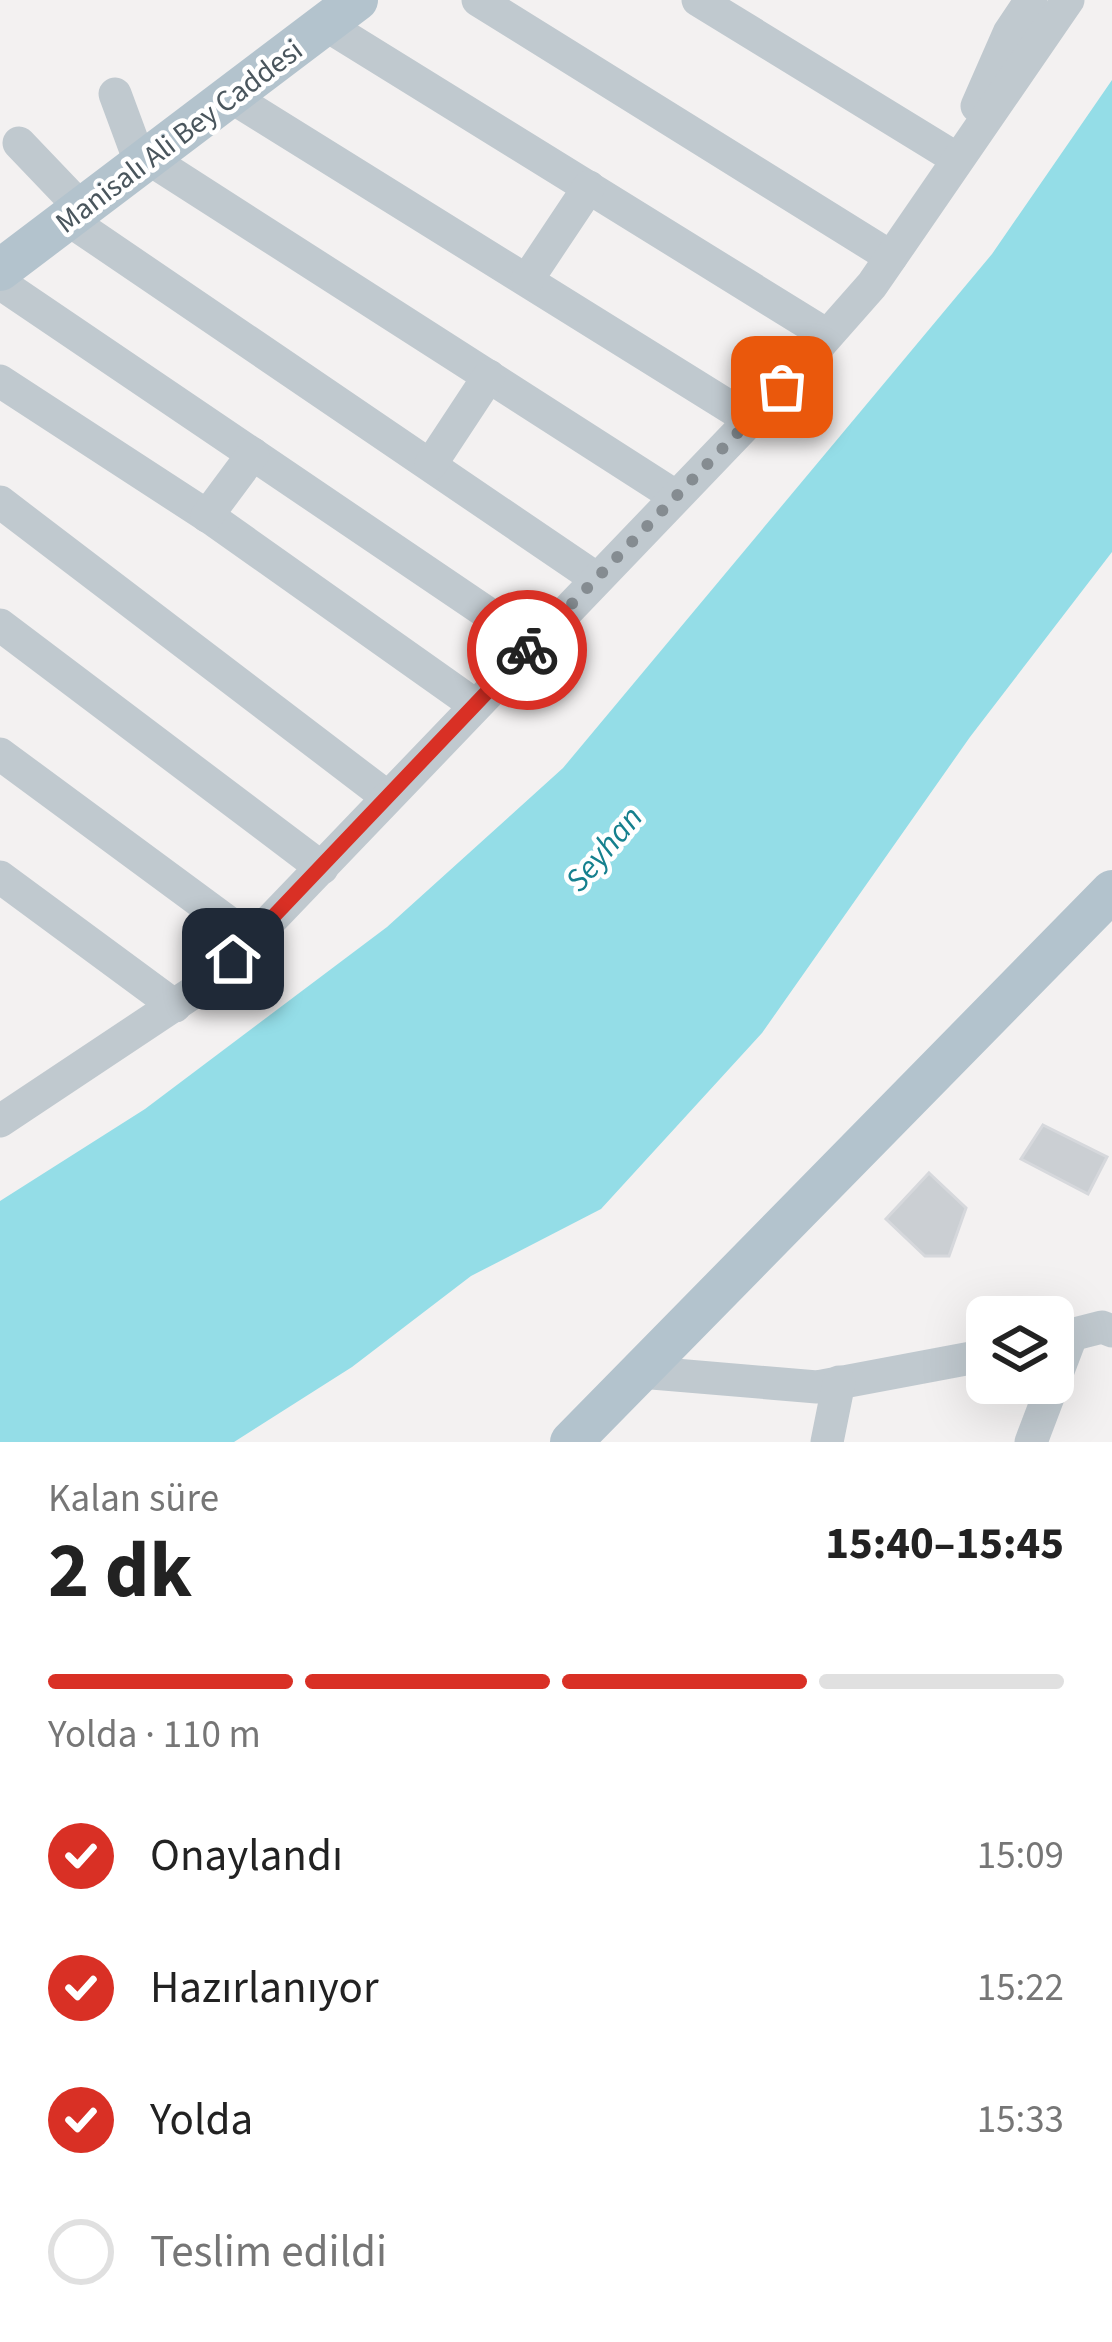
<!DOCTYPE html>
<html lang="tr">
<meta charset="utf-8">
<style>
body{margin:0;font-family:"Source Sans 3",sans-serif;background:#f2f2f2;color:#222;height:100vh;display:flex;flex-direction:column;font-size:45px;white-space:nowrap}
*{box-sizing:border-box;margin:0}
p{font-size:39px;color:#767676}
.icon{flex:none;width:66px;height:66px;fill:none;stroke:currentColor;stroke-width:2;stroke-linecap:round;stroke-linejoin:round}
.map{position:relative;height:1442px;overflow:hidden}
.drawer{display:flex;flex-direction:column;background:#fff;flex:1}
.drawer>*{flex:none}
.buttons{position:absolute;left:966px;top:1296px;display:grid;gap:24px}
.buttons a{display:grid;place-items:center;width:108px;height:108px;border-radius:18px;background:#fff;box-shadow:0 12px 48px #0002;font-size:60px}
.pin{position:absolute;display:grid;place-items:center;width:102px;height:102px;color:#fff;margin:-51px;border-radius:24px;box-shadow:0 6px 18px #0006}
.courier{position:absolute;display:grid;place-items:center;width:120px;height:120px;margin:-60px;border:9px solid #d93025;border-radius:50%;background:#fff;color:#222;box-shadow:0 3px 15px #0007}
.summary em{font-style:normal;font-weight:700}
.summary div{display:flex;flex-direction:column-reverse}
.summary{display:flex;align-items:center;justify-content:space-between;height:204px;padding:0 48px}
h1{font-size:78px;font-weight:700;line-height:90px}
.bar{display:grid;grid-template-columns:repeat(4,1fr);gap:18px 12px;align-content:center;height:144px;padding:0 48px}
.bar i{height:15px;border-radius:9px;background:#e0e0e0}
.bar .active{background:#d93025}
.bar p{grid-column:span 4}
ol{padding:0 48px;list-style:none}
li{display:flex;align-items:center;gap:36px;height:132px}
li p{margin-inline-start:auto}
li .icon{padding:12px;border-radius:50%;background:#d93025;color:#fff;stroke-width:4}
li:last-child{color:#767676}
li i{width:66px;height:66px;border:6px solid #e0e0e0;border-radius:50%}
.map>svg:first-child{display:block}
.water{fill:#94dde7}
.building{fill:#cbcfd3;stroke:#d6d8dc;stroke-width:3}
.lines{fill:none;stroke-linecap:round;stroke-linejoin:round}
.minor{stroke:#c0c9cf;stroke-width:33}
.major{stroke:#b3c3cd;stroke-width:42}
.done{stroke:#858c91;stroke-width:12;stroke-dasharray:0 21.6}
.route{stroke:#d93025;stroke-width:15}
.labels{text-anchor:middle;stroke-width:9;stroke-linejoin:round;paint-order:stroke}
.street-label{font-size:30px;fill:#4a565d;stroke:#fff}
.water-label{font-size:33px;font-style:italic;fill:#15808e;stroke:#fff}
</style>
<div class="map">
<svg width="1112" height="1442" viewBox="0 0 1112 1442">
<rect width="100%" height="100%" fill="#f3f1f1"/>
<polygon class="water" points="1112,80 1112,552 970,737 762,1033 601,1209 471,1276 352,1367 234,1442 0,1442 0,1201 145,1109 387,927 563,768 992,254"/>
<g class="building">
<polygon points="1043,1125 1107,1157 1088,1194 1021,1159"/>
<polygon points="929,1173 966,1208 949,1256 925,1256 886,1219"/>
</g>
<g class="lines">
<g class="minor">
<polyline points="478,0 891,257"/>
<polyline points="698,0 954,157"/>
<polyline points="326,25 827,335"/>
<polyline points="115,94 142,167"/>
<polyline points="233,98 749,419"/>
<polyline points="977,106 1009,33 1031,0"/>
<polyline points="19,143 83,210"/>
<polyline points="151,160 675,496"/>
<polyline points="69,220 597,579"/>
<polyline points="527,280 589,187"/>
<polyline points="0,283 533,644"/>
<polyline points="0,381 215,521 475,705"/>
<polyline points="431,464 489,376"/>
<polyline points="0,502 386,796"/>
<polyline points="207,516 253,454"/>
<polyline points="0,625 322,868"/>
<polyline points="0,754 251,939"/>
<polyline points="0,877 175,1006"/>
<polyline points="0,1121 215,978 782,387 872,285 1068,0"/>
<polyline points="1055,1339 1102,1327 1112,1331"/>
<polyline points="640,1372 817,1387 987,1355"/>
<polyline points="827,1442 839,1382"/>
<polyline points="1031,1442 1072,1334"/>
</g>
<g class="major">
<polyline points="0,270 357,0"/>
<polyline points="571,1442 1112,891"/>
</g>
</g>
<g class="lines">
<polyline class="done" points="527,650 782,387"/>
<polyline class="route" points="233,959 527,650"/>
</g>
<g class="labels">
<g class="street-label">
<text transform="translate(179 136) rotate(-37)" y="10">Manisalı Ali Bey Caddesi</text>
</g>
<g class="water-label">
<text transform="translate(603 848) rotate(-50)" y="12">Seyhan</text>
</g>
</g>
</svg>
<div class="buttons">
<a><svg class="icon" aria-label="layers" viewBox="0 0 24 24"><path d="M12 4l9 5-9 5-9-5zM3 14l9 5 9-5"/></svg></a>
</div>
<div class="pin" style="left:782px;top:387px;background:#ea580c"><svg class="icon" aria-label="bag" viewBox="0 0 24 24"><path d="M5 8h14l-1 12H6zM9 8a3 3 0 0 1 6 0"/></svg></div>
<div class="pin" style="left:233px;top:959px;background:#1f2937"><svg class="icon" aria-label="home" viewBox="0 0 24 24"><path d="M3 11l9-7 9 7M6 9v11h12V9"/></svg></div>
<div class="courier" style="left:527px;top:650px"><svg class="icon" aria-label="bike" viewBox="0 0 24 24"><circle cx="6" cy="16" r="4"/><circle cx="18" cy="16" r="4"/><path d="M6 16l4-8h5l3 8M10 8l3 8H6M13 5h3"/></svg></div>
</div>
<section class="drawer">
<div class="summary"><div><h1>2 dk</h1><p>Kalan süre</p></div><em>15:40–15:45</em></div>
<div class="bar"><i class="active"></i><i class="active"></i><i class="active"></i><i></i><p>Yolda · 110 m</p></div>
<ol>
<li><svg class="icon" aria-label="check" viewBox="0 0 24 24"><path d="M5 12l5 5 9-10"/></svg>Onaylandı<p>15:09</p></li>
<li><svg class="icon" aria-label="check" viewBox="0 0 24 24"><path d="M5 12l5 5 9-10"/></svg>Hazırlanıyor<p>15:22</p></li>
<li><svg class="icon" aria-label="check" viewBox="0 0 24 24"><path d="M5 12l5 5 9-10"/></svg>Yolda<p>15:33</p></li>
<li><i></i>Teslim edildi</li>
</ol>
</section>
